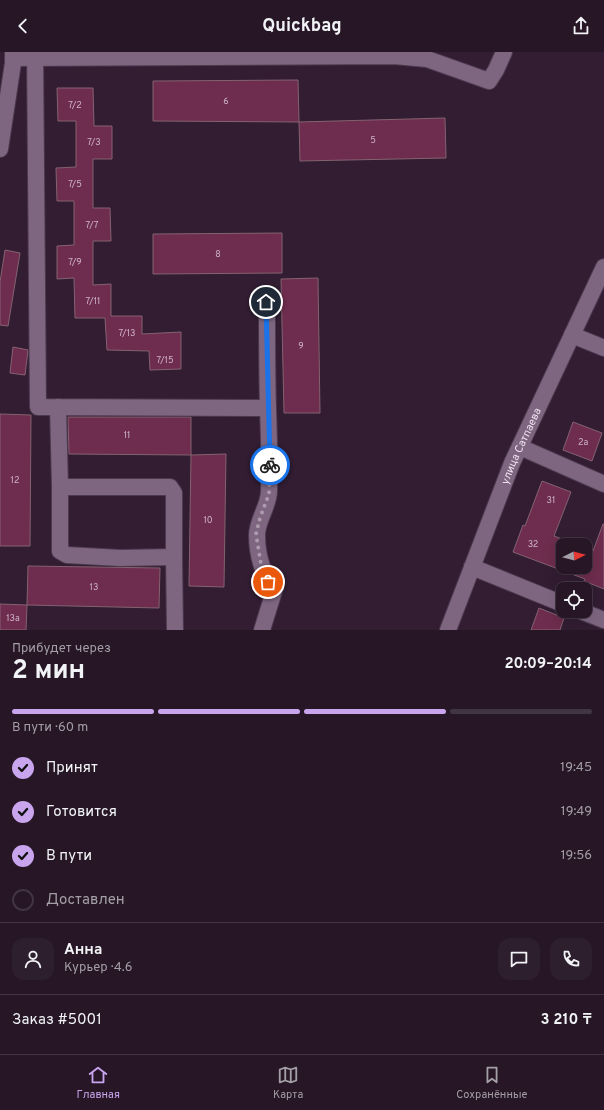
<!DOCTYPE html>
<html lang="ru">
<meta charset="utf-8">
<style>
body{margin:0;font-family:Overpass,sans-serif;background:#2e1f2e;color:#f1f3f6;height:100vh;display:flex;flex-direction:column;font-size:15px;white-space:nowrap}
*{box-sizing:border-box;margin:0}
p{font-size:13px;color:#a49fa7}
.icon{flex:none;width:22px;height:22px;fill:none;stroke:currentColor;stroke-width:2;stroke-linecap:round;stroke-linejoin:round}
.map{position:relative;height:578px;overflow:hidden}
.side{display:flex;flex-direction:column;background:#261626;flex:1}
.side>*{flex:none}
.needle{width:26px;rotate:84deg}
.controls{position:absolute;left:556px;top:486px;display:grid;gap:8px}
.controls a{display:grid;place-items:center;width:36px;height:36px;border-radius:8px;background:#261626;box-shadow:0 4px 16px #0002,0 0 0 1px #423543;font-size:20px}
.pin{position:absolute;display:grid;place-items:center;width:34px;height:34px;color:#fff;margin:-17px;border:2px solid #fff;border-radius:50%;box-shadow:0 1px 4px #0007}
.courier{position:absolute;display:grid;place-items:center;width:40px;height:40px;margin:-20px;border:3px solid #1a73e8;border-radius:50%;background:#fff;color:#222;box-shadow:0 1px 5px #0007}
.overview em{font-style:normal;font-weight:700}
.overview div{display:flex;flex-direction:column-reverse}
.overview{display:flex;align-items:center;justify-content:space-between;height:68px;padding:0 12px}
h1{font-size:26px;font-weight:700;line-height:30px}
.bar{display:grid;grid-template-columns:repeat(4,1fr);gap:6px 4px;align-content:center;height:48px;padding:0 12px}
.bar i{height:5px;border-radius:3px;background:#423543}
.bar .on{background:#c9a5ee}
.bar p{grid-column:span 4}
.line{display:flex;align-items:center;gap:10px;padding:0 12px;border-top:1px solid #423543}
.line div{flex:1}
.round{display:grid;place-items:center;flex:none;width:42px;height:42px;border-radius:12px;background:#2e1f2e}
ol{padding:0 12px;list-style:none}
li{display:flex;align-items:center;gap:12px;height:44px}
li p{margin-inline-start:auto}
li .icon{padding:4px;border-radius:50%;background:#c9a5ee;color:#111;stroke-width:4}
li:last-child{color:#a49fa7}
li i{width:22px;height:22px;border:2px solid #423543;border-radius:50%}
header{display:flex;justify-content:space-between;align-items:center;height:52px;padding:0 12px;background:#261626;font-size:18px;font-weight:700}
.tab-bar{display:flex;justify-content:space-around;align-items:center;height:56px;border-top:1px solid #423543;background:#261626;font-size:11px;color:#a49fa7}
.tab-bar a{display:grid;justify-items:center;gap:2px}
.tab-bar .on{color:#c9a5ee}
.map>svg:first-child{display:block}
.building{fill:#6e2d4e;stroke:#846271}
.lines{fill:none;stroke-linecap:round;stroke-linejoin:round}
.street-casing{stroke:#4c3a4e;stroke-width:18}
.street{stroke:#7e6680;stroke-width:16}
.done{stroke:#ac9bad;stroke-width:4;stroke-dasharray:0 7.2}
.route{stroke:#1a73e8;stroke-width:5}
.labels{text-anchor:middle;stroke-width:4;stroke-linejoin:round;paint-order:stroke}
.number-label{font-size:9px;fill:#cdb2c6}
.street-label{font-size:11px;fill:#eddfee;stroke:#321d33}
</style>
<header><svg class="icon" aria-label="back" viewBox="0 0 24 24"><path d="M15 5l-7 7 7 7"/></svg>Quickbag<svg class="icon" aria-label="share" viewBox="0 0 24 24"><path d="M12 15V3M7 8l5-5 5 5M5 13v7h14v-7"/></svg></header>
<div class="map">
<svg width="604" height="578" viewBox="0 0 604 578">
<rect width="100%" height="100%" fill="#321d33"/>
<g class="building">
<polygon points="298,28 299,70 153,69 153,29"/>
<polygon points="57,36 93,36 94,74 112,74 112,107 93,107 93,156 110,156 111,189 93,189 93,233 111,232 111,264 142,264 142,282 181,280 181,317 150,318 149,299 107,298 105,266 75,266 74,226 57,227 57,194 74,193 74,149 57,149 56,116 76,115 76,69 58,69"/>
<polygon points="445,66 446,106 300,109 299,70"/>
<polygon points="282,181 282,221 153,222 153,182"/>
<polygon points="5,198 20,201 8,274 0,273 0,230"/>
<polygon points="318,226 320,361 284,361 281,227"/>
<polygon points="13,295 28,298 25,323 10,321"/>
<polygon points="0,362 31,363 30,494 0,494"/>
<polygon points="68,365 191,365 191,403 69,402"/>
<polygon points="573,370 602,381 592,409 563,398"/>
<polygon points="226,402 224,535 189,534 191,403"/>
<polygon points="542,429 571,440 554,484 578,493 563,493 563,515 585,515 585,496 593,499 603,472 604,472 604,537 584,529 585,527 513,500 523,473 525,474"/>
<polygon points="28,514 160,516 159,556 27,553"/>
<polygon points="0,552 27,553 26,578 0,578"/>
<polygon points="539,556 564,566 560,578 531,578"/>
</g>
<g class="lines">
<defs>
<g id="street">
<polyline points="35,0 38,355 268,356"/>
<polyline points="13,6 394,4 427,7 489,29 496,18 504,0"/>
<polyline points="0,97 13,11 13,0"/>
<polyline points="572,283 604,296"/>
<polyline points="58,355 60,435 170,435 174,441 174,505 175,578"/>
<polyline points="520,395 604,432"/>
<polyline points="60,435 60,499 67,503 120,506 174,505"/>
<polyline points="472,515 563,552"/>
<polyline points="581,559 604,568"/>
<path d="M262,578l13,-42c-13,-12 -18,-35 -18,-53 0,-15 12,-29 12,-44 1,-28 0,-55 -1,-82 -1,-36 -1,-72 -1,-108"/>
<path id="s1" d="M448,578l64,-167 92,-196"/>
</g>
</defs>
<use href="#street" class="street-casing"/>
<use href="#street" class="street"/>
</g>
<g class="lines">
<polyline class="done" points="268,530 261,512 256,482 260,466 269,442 270,413"/>
<polyline class="route" points="266,250 270,413"/>
</g>
<g class="labels">
<g class="number-label">
<text x="226" y="52">6</text>
<text x="75" y="56">7/2</text>
<text x="373" y="91">5</text>
<text x="94" y="93">7/3</text>
<text x="75" y="135">7/5</text>
<text x="92" y="176">7/7</text>
<text x="218" y="205">8</text>
<text x="75" y="213">7/9</text>
<text x="93" y="252">7/11</text>
<text x="127" y="284">7/13</text>
<text x="301" y="297">9</text>
<text x="165" y="311">7/15</text>
<text x="127" y="386">11</text>
<text x="583" y="393">2а</text>
<text x="15" y="431">12</text>
<text x="551" y="451">31</text>
<text x="208" y="471">10</text>
<text x="533" y="495">32</text>
<text x="94" y="538">13</text>
<text x="13" y="569">13а</text>
</g>
<g class="street-label">
<text dy="4" stroke="none"><textPath href="#s1" startOffset="198">улица Сатпаева</textPath></text>
</g>
</g>
</svg>
<div class="controls">
<a><svg class="needle" viewBox="-14 -14 28 28"><path d="M0-13l5 13h-10z" fill="#e53935"/><path d="M0 13l5-13h-10z" fill="#a49fa7"/></svg></a>
<a><svg class="icon" aria-label="locate" viewBox="0 0 24 24"><circle cx="12" cy="12" r="6"/><path d="M12 2v4M12 18v4M2 12h4M18 12h4"/></svg></a>
</div>
<div class="pin" style="left:268px;top:530px;background:#ea580c"><svg class="icon" aria-label="bag" viewBox="0 0 24 24"><path d="M5 8h14l-1 12H6zM9 8a3 3 0 0 1 6 0"/></svg></div>
<div class="pin" style="left:266px;top:250px;background:#1f2937"><svg class="icon" aria-label="home" viewBox="0 0 24 24"><path d="M3 11l9-7 9 7M6 9v11h12V9"/></svg></div>
<div class="courier" style="left:270px;top:413px"><svg class="icon" aria-label="bike" viewBox="0 0 24 24"><circle cx="6" cy="16" r="4"/><circle cx="18" cy="16" r="4"/><path d="M6 16l4-8h5l3 8M10 8l3 8H6M13 5h3"/></svg></div>
</div>
<section class="side">
<div class="overview"><div><h1>2 мин</h1><p>Прибудет через</p></div><em>20:09–20:14</em></div>
<div class="bar"><i class="on"></i><i class="on"></i><i class="on"></i><i></i><p>В пути · 60 m</p></div>
<ol>
<li><svg class="icon" aria-label="check" viewBox="0 0 24 24"><path d="M5 12l5 5 9-10"/></svg>Принят<p>19:45</p></li>
<li><svg class="icon" aria-label="check" viewBox="0 0 24 24"><path d="M5 12l5 5 9-10"/></svg>Готовится<p>19:49</p></li>
<li><svg class="icon" aria-label="check" viewBox="0 0 24 24"><path d="M5 12l5 5 9-10"/></svg>В пути<p>19:56</p></li>
<li><i></i>Доставлен</li>
</ol>
<div class="line" style="height:72px"><a class="round"><svg class="icon" aria-label="person" viewBox="0 0 24 24"><circle cx="12" cy="8" r="4"/><path d="M4 21q1-7 8-7t8 7"/></svg></a><div><b>Анна</b><p>Курьер · 4.6</p></div><a class="round"><svg class="icon" aria-label="chat" viewBox="0 0 24 24"><path d="M4 5h16v11H9l-5 4z"/></svg></a><a class="round"><svg class="icon" aria-label="phone" viewBox="0 0 24 24"><path d="M5 4h4l2 5-3 2q2 4 5 5l2-3 5 2v4C11 20 4 13 5 4z"/></svg></a></div>
<div class="line" style="height:52px"><div>Заказ #5001</div><b>3 210 ₸</b></div>
</section>
<nav class="tab-bar">
<a class="on"><svg class="icon" aria-label="home" viewBox="0 0 24 24"><path d="M3 11l9-7 9 7M6 9v11h12V9"/></svg>Главная</a>
<a><svg class="icon" aria-label="map" viewBox="0 0 24 24"><path d="M3 6l6-2 6 2 6-2v14l-6 2-6-2-6 2zM9 4v14M15 6v14"/></svg>Карта</a>
<a><svg class="icon" aria-label="saved" viewBox="0 0 24 24"><path d="M7 4h10v16l-5-4-5 4z"/></svg>Сохранённые</a>
</nav>
